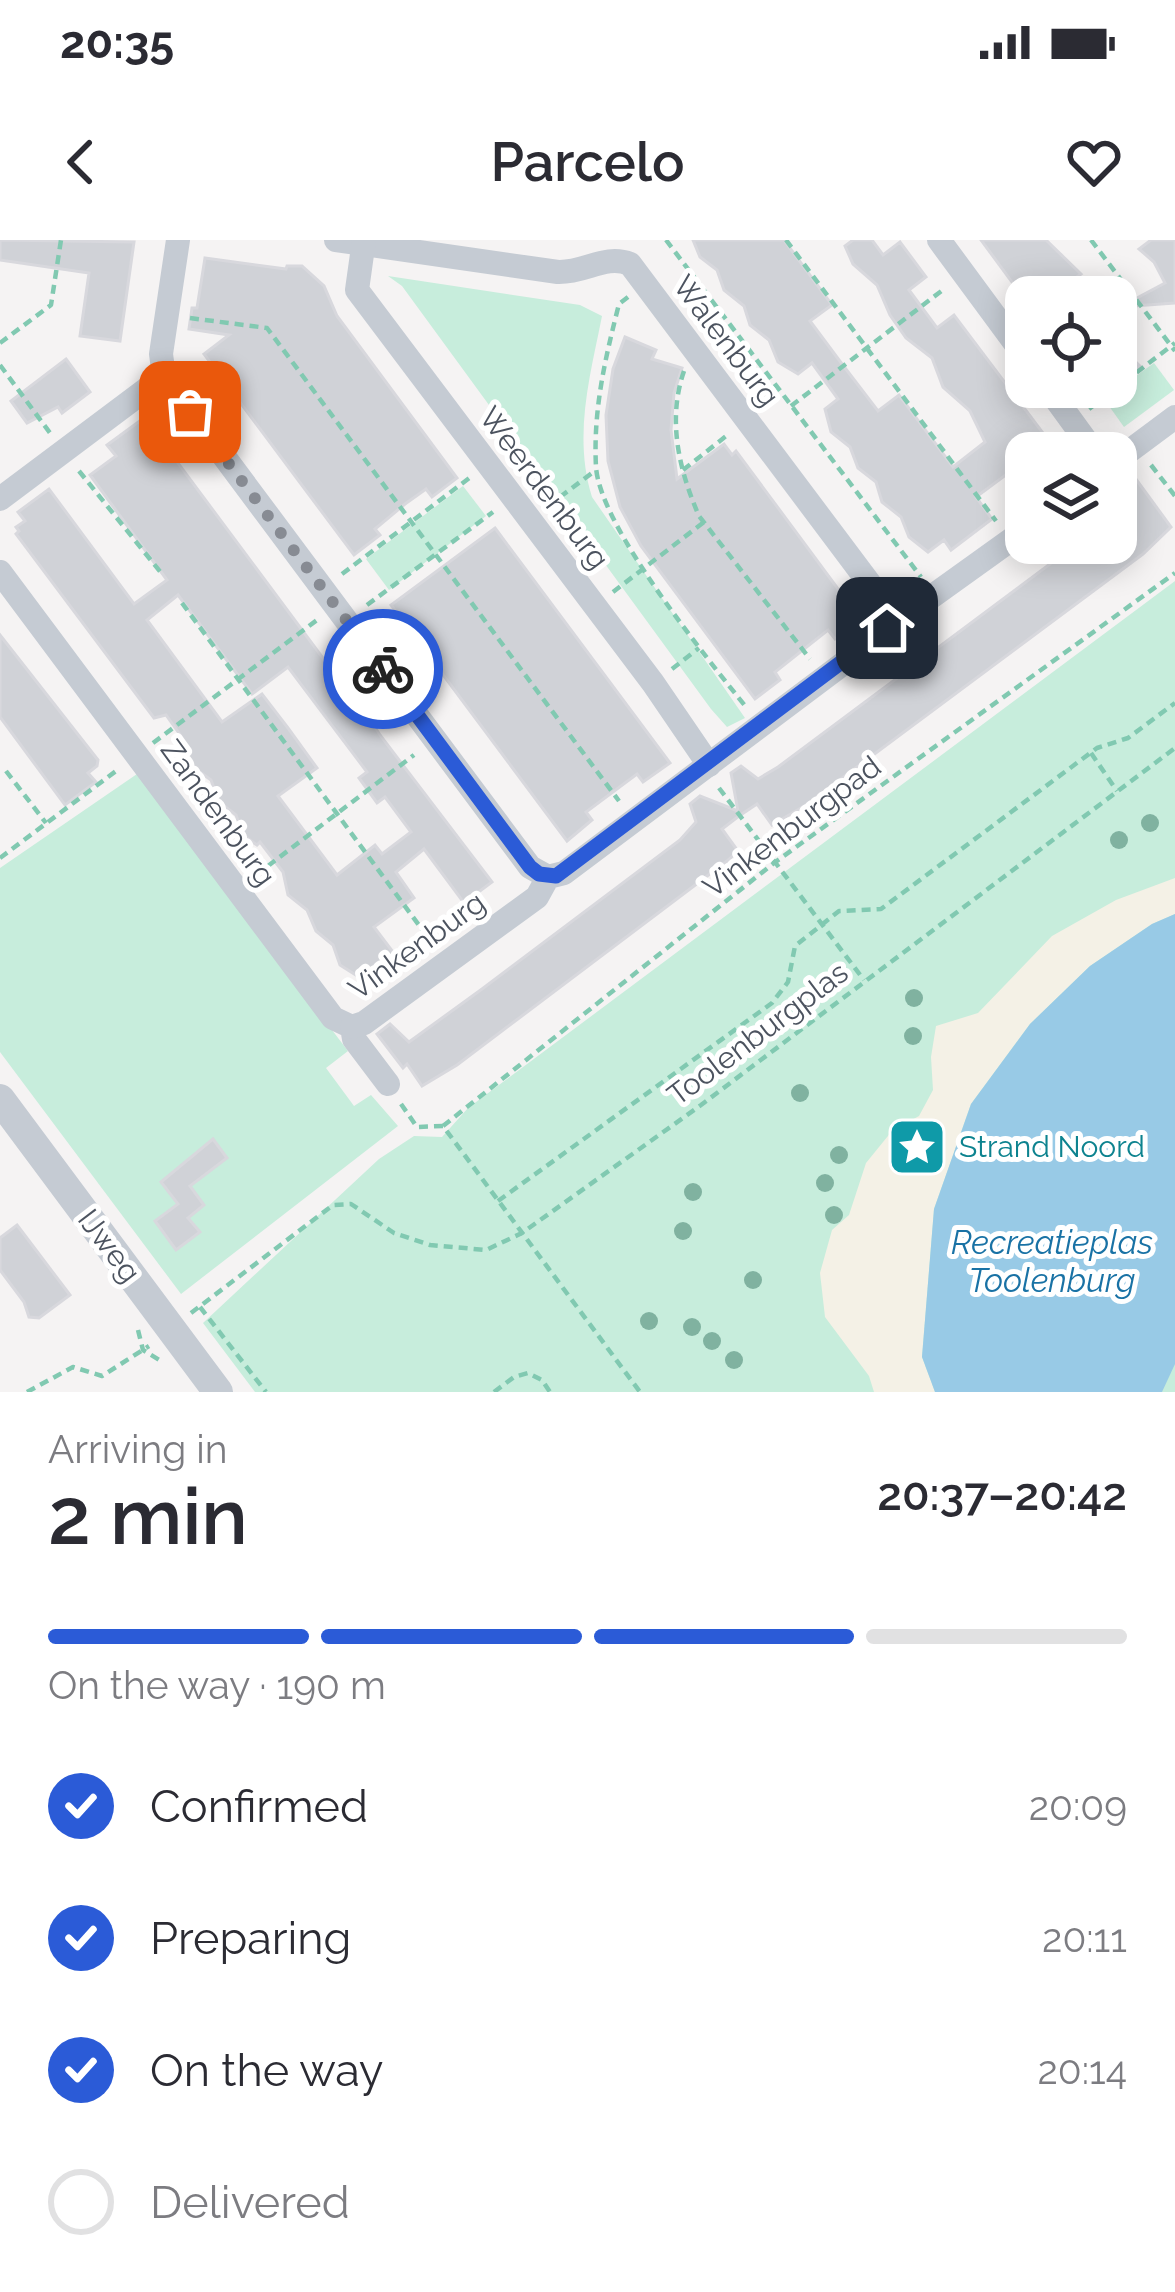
<!DOCTYPE html>
<meta charset="utf-8">
<style>
body{margin:0;font-family:Raleway,sans-serif;background:#f2f2f3;color:#2b2b33;height:100vh;display:flex;flex-direction:column;font-size:45px;white-space:nowrap}
*{box-sizing:border-box;margin:0}
p{font-size:39px;color:#7c7c81}
.icon{flex:none;width:66px;height:66px;fill:none;stroke:currentColor;stroke-width:2;stroke-linecap:round;stroke-linejoin:round}
.map{position:relative;height:1152px;overflow:hidden}
.sheet{display:flex;flex-direction:column;background:#fff;flex:1}
.sheet>*{flex:none}
.fabs{position:absolute;left:1005px;top:36px;display:grid;gap:24px}
.fabs a{display:grid;place-items:center;width:132px;height:132px;border-radius:24px;background:#fff;box-shadow:0 6px 30px #0003;font-size:60px}
.pin{position:absolute;display:grid;place-items:center;width:102px;height:102px;color:#fff;margin:-51px;border-radius:24px;box-shadow:0 6px 18px #0006}
.courier{position:absolute;display:grid;place-items:center;width:120px;height:120px;margin:-60px;border:9px solid #2b5bd7;border-radius:50%;background:#fff;color:#222;box-shadow:0 3px 15px #0007}
.headline em{font-style:normal;font-weight:600}
.headline div{display:flex;flex-direction:column-reverse}
.headline{display:flex;align-items:center;justify-content:space-between;height:204px;padding:0 48px}
h1{font-size:78px;font-weight:600;line-height:90px}
.bar{display:grid;grid-template-columns:repeat(4,1fr);gap:18px 12px;align-content:center;height:144px;padding:0 48px}
.bar i{height:15px;border-radius:9px;background:#e1e1e2}
.bar .selected{background:#2b5bd7}
.bar p{grid-column:span 4}
ol{padding:0 48px;list-style:none}
li{display:flex;align-items:center;gap:36px;height:132px}
li p{margin-inline-start:auto}
li .icon{padding:12px;border-radius:50%;background:#2b5bd7;color:#fff;stroke-width:4}
li:last-child{color:#7c7c81}
li i{width:66px;height:66px;border:6px solid #e1e1e2;border-radius:50%}
.status{display:flex;justify-content:space-between;align-items:center;height:84px;padding:0 60px;background:#fff;direction:ltr}
.status svg{height:33px;fill:currentColor}
header{display:flex;justify-content:space-between;align-items:center;height:156px;padding:0 48px;background:#fff;font-size:54px;font-weight:600}
.map>svg:first-child{display:block}
.green{fill:#c7eddc}
.sand{fill:#f4f1e6}
.water{fill:#98cae6}
.building{fill:#d0d2d7;stroke:#d8d8dd;stroke-width:3;fill-rule:evenodd}
.lines{fill:none;stroke-linecap:round;stroke-linejoin:round}
.path{stroke:#81c9b1;stroke-width:4.5;stroke-dasharray:9 6;stroke-linecap:butt}
.minor{stroke:#c5cbd3;stroke-width:24}
.tertiary{stroke:#c5cbd3;stroke-width:30}
.tree{fill:#80b2a0}
.done{stroke:#878b93;stroke-width:12;stroke-dasharray:0 21.6}
.route{stroke:#2b5bd7;stroke-width:15}
.labels{text-anchor:middle;stroke-width:10;stroke-linejoin:round;paint-order:stroke}
.street-label{font-size:30px;fill:#4c535f;stroke:#fff}
.culture-label{font-size:30px;fill:#0d838f;stroke:#fff;text-anchor:start}
.water-label{font-size:33px;font-style:italic;fill:#1972a5;stroke:#fff}
</style>
<div class="status"><b>20:35</b><svg viewBox="0 0 49 12"><path d="M0 12V9h3v3zM5 12V6h3v6zM10 12V3h3v9zM15 12V0h3v12zM26 1h20v11H26zM47 4h2v5h-2z"/></svg></div>
<header><svg class="icon" aria-label="back" viewBox="0 0 24 24"><path d="M15 5l-7 7 7 7"/></svg>Parcelo<svg class="icon" aria-label="heart" viewBox="0 0 24 24"><path d="M12 20l-8-8c-3-5 5-10 8-4 3-6 11-1 8 4z"/></svg></header>
<div class="map">
<svg width="1175" height="1152" viewBox="0 0 1175 1152">
<rect width="100%" height="100%" fill="#f5f3f3"/>
<g class="green">
<path d="M388,36l192,29 22,11c-12,61 -29,120 -10,181l153,221 -18,9 -16,-18 -309,-423z"/>
<polygon points="1154,123 1174,150 1124,187 1104,159"/>
<polygon points="463,246 486,276 389,350 366,319"/>
<polygon points="1175,341 1175,1152 255,1152 203,1083 379,919 414,896 442,897 468,868"/>
<polygon points="137,534 348,811 326,828 354,866 371,855 398,886 181,1054 0,812 0,628"/>
</g>
<polygon class="sand" points="1175,638 1175,674 1152,684 1090,726 1030,784 971,864 934,969 922,1117 935,1152 874,1152 869,1136 825,1077 820,1033 832,990 849,975 866,923 892,891 919,876 933,850 931,817 936,786 978,773 1052,696 1116,660"/>
<polygon class="water" points="1175,674 1175,1124 1162,1152 935,1152 922,1117 934,969 971,864 1030,784 1090,726 1152,684"/>
<g class="building">
<polygon points="0,0 134,2 120,101 80,96 89,33 0,20"/>
<polygon points="693,0 784,0 832,65 810,81 842,124 878,171 899,155 953,227 985,202 970,171 943,147 932,118 906,98 890,75 877,45 853,24 845,6 853,0 872,0 883,15 900,2 926,37 909,50 937,88 954,75 1058,213 1026,213 1026,220 976,257 992,279 951,310 944,300 928,312 909,297 901,277 882,262 876,242 858,228 850,207 831,192 825,169 838,159 812,123 798,134 778,122 769,100 750,85 744,66 724,50 717,30 700,17"/>
<polygon points="981,0 1046,0 1081,34 1068,43 1085,57 1023,57"/>
<polygon points="1151,0 1175,0 1175,63 1120,67 1165,43 1154,22 1139,9"/>
<polygon points="205,18 286,29 287,26 302,26 324,46 337,76 457,238 432,257 426,249 405,264 375,289 380,295 354,315 204,114 229,95 189,89 192,68 197,68"/>
<polygon points="625,97 656,110 652,119 682,128 674,153 671,190 677,239 724,204 732,215 736,211 861,380 835,399 828,390 775,432 780,440 755,459 641,306 620,267 608,221 606,175 613,129"/>
<polygon points="1116,103 1140,126 1116,143"/>
<polygon points="66,119 90,152 62,173 58,167 27,183 11,161"/>
<path d="M141,180l5,6 3,-2 179,241 24,26 28,44 112,147 -28,21 -40,-54 -28,23 18,26 -40,29 28,37 -19,14 -7,-10 -14,11 -22,-14 -7,-20 -17,-14 -9,-21 -19,-15 -5,-23 -23,-30 -3,3 -14,-10 -7,-20 -17,-13 -8,-22 -18,-13 -12,-31 -15,-21 -12,3 -138,-184 3,-3 -3,-4 9,-6 -7,-9 31,-23 85,115 33,-24 -77,-105 26,-19 -9,-11zM178,355l74,99 36,-27 79,105 -8,6 18,25 8,-6 26,35 -29,22 -7,-9 -38,30 -59,-79 39,-28 -29,-40 -26,-34 -40,28 -75,-102z"/>
<polygon points="1130,231 1171,287 1143,314 806,565 772,585 757,564 739,576 722,589 738,611 727,621 457,825 422,846 407,824 403,828 377,794 390,784 409,802 482,749 680,600 696,582 690,564 700,556 738,571 731,533 741,526 758,539 778,527 1078,303 1116,303 1116,284"/>
<polygon points="495,288 670,523 643,542 637,534 586,572 592,580 567,601 391,365"/>
<polygon points="0,395 98,520 97,526 88,533 96,542 65,565 0,477"/>
<polygon points="213,899 227,918 190,946 204,965 188,978 200,992 176,1010 155,981 178,964 161,942"/>
<polygon points="17,985 70,1055 39,1078 29,1077 24,1062 0,1030 0,998"/>
</g>
<g class="lines">
<g class="path">
<polyline points="666,0 921,337"/>
<polyline points="786,0 996,281"/>
<polyline points="1091,0 1175,111"/>
<path d="M628,57l-9,7c-14,55 -26,106 -23,163 4,60 110,190 150,240"/>
<polyline points="190,78 267,88 619,561"/>
<polyline points="0,103 51,65 61,0"/>
<polyline points="0,125 50,193"/>
<path d="M684,131c-17,49 -5,99 15,145l111,143"/>
<polyline points="791,166 944,49"/>
<polyline points="1089,169 1175,103"/>
<polyline points="1151,225 1175,256"/>
<polyline points="683,230 730,193"/>
<polyline points="79,231 162,334"/>
<polyline points="548,266 596,230"/>
<polyline points="342,334 472,236"/>
<polyline points="613,352 704,282"/>
<polyline points="182,363 432,703"/>
<polyline points="367,365 493,272"/>
<polyline points="672,429 699,408"/>
<polyline points="153,503 317,380"/>
<polyline points="1091,513 1117,551"/>
<polyline points="6,531 46,583"/>
<polyline points="719,548 864,740"/>
<polyline points="0,618 120,528"/>
<polyline points="256,635 414,515"/>
<polyline points="401,864 417,887 443,886 640,1152"/>
<polyline points="443,886 774,623 1175,333"/>
<polyline points="498,961 772,763 788,742 795,706 839,671 881,669 1097,508 1128,498 1175,463"/>
<polyline points="200,1067 266,1152"/>
<polyline points="191,1073 333,965 351,964 394,993 430,1005 486,1010 522,993 701,865 1175,508"/>
<polyline points="138,1090 143,1110 161,1121"/>
<polyline points="27,1152 73,1127 102,1136 149,1106"/>
<polyline points="494,1152 514,1137 528,1133 542,1140 550,1152"/>
</g>
<g class="minor">
<polyline points="178,0 161,114 164,136 530,627 548,637"/>
<path d="M336,0l222,32c27,1 47,-18 72,-8l255,340 4,13"/>
<polyline points="364,0 357,50 653,443 709,525"/>
<polyline points="939,0 1026,118"/>
<polyline points="1047,147 1095,213"/>
<polyline points="1116,221 1175,177"/>
<polyline points="0,259 164,136"/>
<polyline points="0,332 333,778 352,787 354,799 388,844"/>
<polyline points="352,787 364,783 537,657 548,637 564,633 880,396 889,377 902,378 1026,289"/>
</g>
<polyline class="tertiary" points="0,859 218,1152"/>
</g>
<g class="tree">
<circle cx="1150" cy="583" r="9"/>
<circle cx="1119" cy="600" r="9"/>
<circle cx="914" cy="758" r="9"/>
<circle cx="913" cy="796" r="9"/>
<circle cx="800" cy="853" r="9"/>
<circle cx="839" cy="915" r="9"/>
<circle cx="825" cy="943" r="9"/>
<circle cx="693" cy="952" r="9"/>
<circle cx="834" cy="975" r="9"/>
<circle cx="683" cy="991" r="9"/>
<circle cx="753" cy="1040" r="9"/>
<circle cx="649" cy="1081" r="9"/>
<circle cx="692" cy="1087" r="9"/>
<circle cx="712" cy="1101" r="9"/>
<circle cx="734" cy="1120" r="9"/>
</g>
<g class="lines">
<polyline class="done" points="190,172 383,429"/>
<polyline class="route" points="383,429 530,627 539,634 556,636 887,388"/>
</g>
<defs>
<symbol id="sight-square" viewBox="-11 -11 22 22"><rect x="-9" y="-9" width="18" height="18" rx="4" fill="#0f9aa8" stroke="#fff"/><path d="M0-6L1.8-2.2L6-1.7L2.9 1.2L3.7 5.4L0 3.3L-3.7 5.4L-2.9 1.2L-6-1.7L-1.8-2.2Z" fill="#fff"/></symbol>
</defs>
<g fill-rule="evenodd">
<use href="#sight-square" x="884" y="874" width="66" height="66"/>
</g>
<g class="labels">
<g class="street-label">
<text transform="translate(726 101) rotate(53)" y="10">Walenburg</text>
<text transform="translate(544 248) rotate(53)" y="10">Weerdenburg</text>
<text transform="translate(218 573) rotate(54)" y="10">Zandenburg</text>
<text transform="translate(792 587) rotate(-37)" y="10">Vinkenburgpad</text>
<text transform="translate(417 706) rotate(-36)" y="10">Vinkenburg</text>
<text transform="translate(758 794) rotate(-37)" y="10">Toolenburgplas</text>
<text transform="translate(109 1006) rotate(53)" y="10">IJweg</text>
</g>
<g class="culture-label">
<text x="959" y="917">Strand Noord</text>
</g>
<g class="water-label">
<text x="1052" y="1014">Recreatieplas<tspan x="1052" dy="38">Toolenburg</tspan></text>
</g>
</g>
</svg>
<div class="fabs">
<a><svg class="icon" aria-label="locate" viewBox="0 0 24 24"><circle cx="12" cy="12" r="6"/><path d="M12 2v4M12 18v4M2 12h4M18 12h4"/></svg></a>
<a><svg class="icon" aria-label="layers" viewBox="0 0 24 24"><path d="M12 4l9 5-9 5-9-5zM3 14l9 5 9-5"/></svg></a>
</div>
<div class="pin" style="left:190px;top:172px;background:#ea580c"><svg class="icon" aria-label="bag" viewBox="0 0 24 24"><path d="M5 8h14l-1 12H6zM9 8a3 3 0 0 1 6 0"/></svg></div>
<div class="pin" style="left:887px;top:388px;background:#1f2937"><svg class="icon" aria-label="home" viewBox="0 0 24 24"><path d="M3 11l9-7 9 7M6 9v11h12V9"/></svg></div>
<div class="courier" style="left:383px;top:429px"><svg class="icon" aria-label="bike" viewBox="0 0 24 24"><circle cx="6" cy="16" r="4"/><circle cx="18" cy="16" r="4"/><path d="M6 16l4-8h5l3 8M10 8l3 8H6M13 5h3"/></svg></div>
</div>
<section class="sheet">
<div class="headline"><div><h1>2 min</h1><p>Arriving in</p></div><em>20:37–20:42</em></div>
<div class="bar"><i class="selected"></i><i class="selected"></i><i class="selected"></i><i></i><p>On the way · 190 m</p></div>
<ol>
<li><svg class="icon" aria-label="check" viewBox="0 0 24 24"><path d="M5 12l5 5 9-10"/></svg>Confirmed<p>20:09</p></li>
<li><svg class="icon" aria-label="check" viewBox="0 0 24 24"><path d="M5 12l5 5 9-10"/></svg>Preparing<p>20:11</p></li>
<li><svg class="icon" aria-label="check" viewBox="0 0 24 24"><path d="M5 12l5 5 9-10"/></svg>On the way<p>20:14</p></li>
<li><i></i>Delivered</li>
</ol>
</section>
